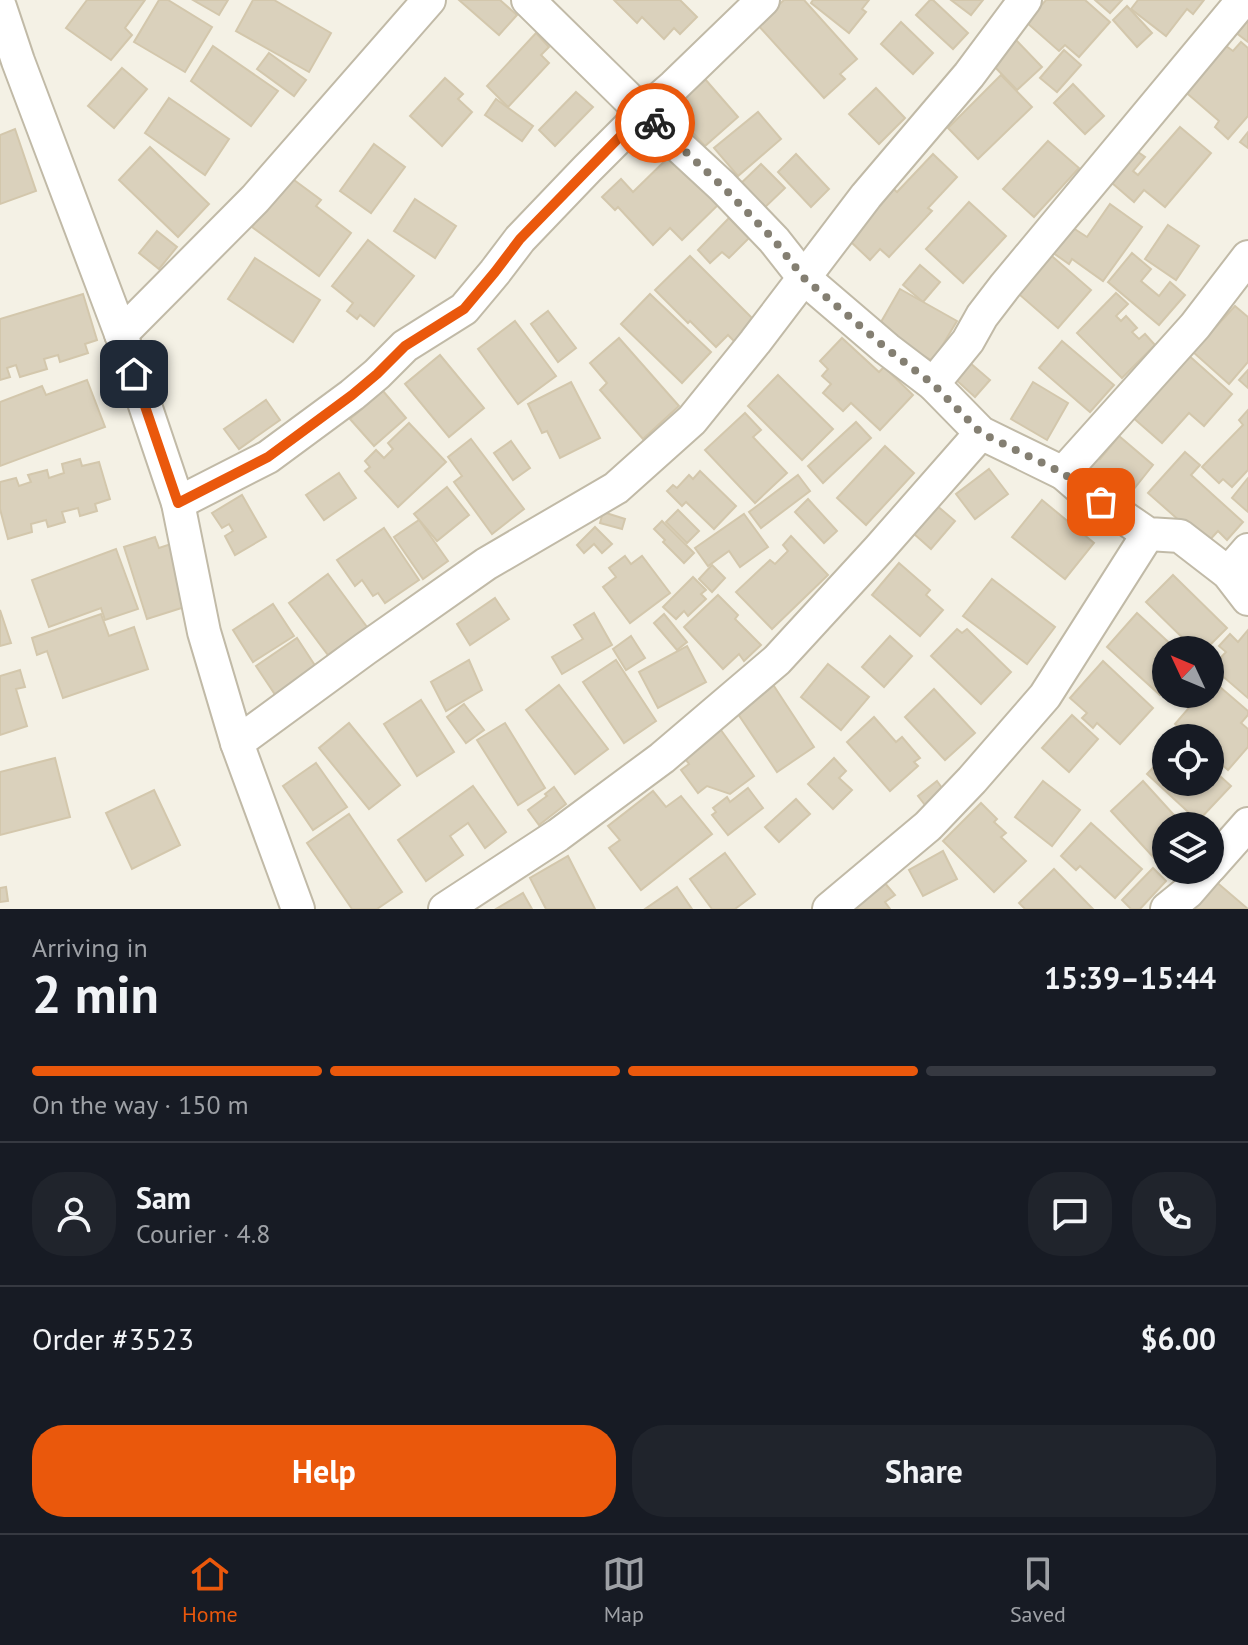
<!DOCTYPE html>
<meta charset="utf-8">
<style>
body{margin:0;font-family:"PT Sans",sans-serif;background:#20242c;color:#f1f3f6;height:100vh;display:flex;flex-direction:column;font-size:30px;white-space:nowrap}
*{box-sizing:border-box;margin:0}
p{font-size:26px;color:#9ea1a6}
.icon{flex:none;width:44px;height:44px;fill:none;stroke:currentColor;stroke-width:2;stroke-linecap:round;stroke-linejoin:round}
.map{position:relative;height:909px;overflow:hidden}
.sheet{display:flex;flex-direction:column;background:#171b24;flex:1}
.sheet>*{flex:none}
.needle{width:52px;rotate:314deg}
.controls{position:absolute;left:1152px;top:636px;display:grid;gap:16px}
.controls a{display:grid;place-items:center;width:72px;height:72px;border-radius:50%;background:#171b24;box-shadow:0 2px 6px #0004;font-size:40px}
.pin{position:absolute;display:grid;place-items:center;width:68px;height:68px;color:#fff;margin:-34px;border-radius:16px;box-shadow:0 4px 12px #0006}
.courier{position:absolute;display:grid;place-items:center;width:80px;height:80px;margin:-40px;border:6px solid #ea580c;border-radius:50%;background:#fff;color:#222;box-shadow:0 2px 10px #0007}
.head em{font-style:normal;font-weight:800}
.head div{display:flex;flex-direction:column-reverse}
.head{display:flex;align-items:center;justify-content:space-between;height:136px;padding:0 32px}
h1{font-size:52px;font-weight:800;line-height:60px}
.bar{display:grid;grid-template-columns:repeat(4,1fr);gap:12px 8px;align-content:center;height:96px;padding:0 32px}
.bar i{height:10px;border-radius:6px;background:#363941}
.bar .active{background:#ea580c}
.bar p{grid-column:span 4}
.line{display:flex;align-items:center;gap:20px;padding:0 32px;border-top:2px solid #363941}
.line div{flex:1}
.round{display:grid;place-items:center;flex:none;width:84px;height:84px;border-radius:32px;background:#20242c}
.primary-button{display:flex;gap:16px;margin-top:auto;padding:16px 32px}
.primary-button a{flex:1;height:92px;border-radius:32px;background:#ea580c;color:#fff;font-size:32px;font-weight:800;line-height:92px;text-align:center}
.primary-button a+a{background:#20242c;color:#f1f3f6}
.tab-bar{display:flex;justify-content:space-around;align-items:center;height:112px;border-top:2px solid #363941;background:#171b24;font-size:22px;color:#9ea1a6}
.tab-bar a{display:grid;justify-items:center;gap:4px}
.tab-bar .active{color:#ea580c}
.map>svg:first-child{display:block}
.building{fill:#dad1bc;stroke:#d3c7ac;stroke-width:2}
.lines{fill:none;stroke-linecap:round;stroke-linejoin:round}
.street-casing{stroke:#c1baa7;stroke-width:36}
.street{stroke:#fff;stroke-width:32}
.done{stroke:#847f72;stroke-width:8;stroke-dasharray:0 14.4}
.route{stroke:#ea580c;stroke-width:10}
</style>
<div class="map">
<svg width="1248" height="909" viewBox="0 0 1248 909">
<rect width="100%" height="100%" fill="#f4f1e5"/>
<g class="building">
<polygon points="87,0 145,0 125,28 132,35 111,60 66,28"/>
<polygon points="159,0 168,0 212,27 185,72 134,42"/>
<polygon points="193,0 228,0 219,15"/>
<polygon points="253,0 274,0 331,33 309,72 236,31"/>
<polygon points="459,0 500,0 517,15 499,35"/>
<polygon points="614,0 680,0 697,17 680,34 674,28 664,39 642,17 637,23"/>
<polygon points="784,0 804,0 857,59 840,74 845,79 824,98 757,24"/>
<polygon points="813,0 869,0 862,9 866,12 849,33 811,3"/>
<polygon points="930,0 933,0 968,33 953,49 916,15"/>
<polygon points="951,0 983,0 971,15"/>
<polygon points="1046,0 1085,0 1110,22 1079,57 1065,45 1059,51 1026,22"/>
<polygon points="1095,0 1122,0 1110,13"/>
<polygon points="1138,0 1204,0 1193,14 1187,9 1166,36 1131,9"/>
<polygon points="1127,6 1152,33 1137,47 1113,20"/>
<polygon points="1248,6 1248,42 1230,28"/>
<polygon points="901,22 933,53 913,74 881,44"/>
<polygon points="536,33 549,47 541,55 549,63 508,107 487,86"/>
<polygon points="1016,40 1042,67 1017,90 991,63"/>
<polygon points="1241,42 1248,48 1248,116 1228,139 1215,127 1219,121 1182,89 1222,43 1233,51"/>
<polygon points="213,46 278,91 251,126 191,81"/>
<polygon points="1064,50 1081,65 1057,92 1040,78"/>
<polygon points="269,53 306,80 294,96 257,69"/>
<polygon points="122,68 147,89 114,128 88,106"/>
<polygon points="1001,75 1032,107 978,159 948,128"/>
<polygon points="445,78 463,94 458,99 472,112 442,146 410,116"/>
<polygon points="705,79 738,117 705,146 671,109"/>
<polygon points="1073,84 1104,116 1085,134 1054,103"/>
<polygon points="876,88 905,118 879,144 849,114"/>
<polygon points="576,92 593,107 555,146 539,130"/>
<polygon points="169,98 229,139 205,175 145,133"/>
<polygon points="496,99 533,126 522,141 485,115"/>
<polygon points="758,112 781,139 738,176 714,148"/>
<polygon points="1180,127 1211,153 1165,207 1144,190 1134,202 1105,177 1131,147 1145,157 1133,171 1138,175"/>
<polygon points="15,129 36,191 0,204 0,135"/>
<polygon points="1248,132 1248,148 1240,142"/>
<polygon points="1048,141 1079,168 1034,217 1003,189"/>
<polygon points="374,144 405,167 371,213 340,191"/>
<polygon points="150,147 209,204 178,237 119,180"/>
<polygon points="673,153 720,203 682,240 670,228 653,245 618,207 615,210 602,197 621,179 633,192"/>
<polygon points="796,154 829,189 811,207 778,172"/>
<polygon points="933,154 957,177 928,208 932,211 889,257 880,249 870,260 849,240 888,184 897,192"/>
<polygon points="761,164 785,188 758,214 734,190"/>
<polygon points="290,177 321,200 316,206 351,233 319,276 252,227"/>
<polygon points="415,199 456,226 435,258 394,231"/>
<polygon points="969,202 1006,236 963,283 926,249"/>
<polygon points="1110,204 1142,227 1103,281 1072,259 1069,264 1049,250 1067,224 1087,237"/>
<polygon points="729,218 749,238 729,258 722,252 710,263 698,250"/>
<polygon points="1168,225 1199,246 1176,280 1145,259"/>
<polygon points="157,231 177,247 159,269 139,253"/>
<polygon points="368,240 414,276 374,326 360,315 357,319 347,311 353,303 332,286"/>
<polygon points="1046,251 1091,290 1058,328 1012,288"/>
<polygon points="1132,253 1151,269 1141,281 1159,296 1170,282 1185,295 1159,325 1108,282"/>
<polygon points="690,256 755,321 734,341 728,335 716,347 690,321 688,323 655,290"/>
<polygon points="255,258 320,300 293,342 228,299"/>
<polygon points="920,265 940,282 923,302 903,285"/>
<polygon points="900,289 957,321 933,361 877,329"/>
<polygon points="1116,293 1128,304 1116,316 1121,321 1126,316 1137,328 1132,332 1139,339 1145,334 1155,345 1122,378 1077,333"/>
<polygon points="83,294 97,340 85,344 88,353 60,362 58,355 44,359 47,369 20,377 16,365 7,368 10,377 0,380 0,319"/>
<polygon points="650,294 711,352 682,383 621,324"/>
<polygon points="1235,306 1248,317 1248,362 1229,384 1193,352"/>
<polygon points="548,311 576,348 558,362 531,324"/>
<polygon points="515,321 556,376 518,404 478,349"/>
<polygon points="619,338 679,406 643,439 600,390 607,383 590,363"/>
<polygon points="842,338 879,372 884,367 913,395 880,430 851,403 843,411 823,393 831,384 822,376 828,369 820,361"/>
<polygon points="1062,341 1114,385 1090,412 1039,368"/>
<polygon points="1186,353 1232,394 1204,426 1189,413 1162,443 1131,416"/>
<polygon points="440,355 484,408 449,437 405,384"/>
<polygon points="969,362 990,380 975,397 954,378"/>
<polygon points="1248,370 1248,388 1239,380"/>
<polygon points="778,375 833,429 802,460 748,406"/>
<polygon points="87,380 105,427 0,466 0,402 42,386 46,395"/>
<polygon points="571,382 600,438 560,458 547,431 542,433 528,404"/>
<polygon points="1033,382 1068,403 1047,440 1011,419"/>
<polygon points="383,391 406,418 374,446 350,419"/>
<polygon points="266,400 280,420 239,449 224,429"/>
<polygon points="1248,410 1248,470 1232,487 1223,479 1219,483 1202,467 1243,425 1239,420"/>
<polygon points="745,413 761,430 753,437 787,473 755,503 705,450"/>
<polygon points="856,422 871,438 823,483 808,466"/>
<polygon points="409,423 446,462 398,507 365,471 370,467 365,461 376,450 384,458 393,449 388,443"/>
<polygon points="1119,436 1153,465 1133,490 1124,482 1114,494 1083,469 1095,455 1100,459"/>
<polygon points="471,439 524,509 492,534 454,482 462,476 448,457"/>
<polygon points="511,441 530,468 513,480 494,453"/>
<polygon points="885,446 914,473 866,525 837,498"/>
<polygon points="1185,452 1200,465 1191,475 1243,522 1227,540 1218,531 1206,544 1148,493"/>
<polygon points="80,459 82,466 99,462 110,499 95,504 97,511 80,516 78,508 62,512 65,522 48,527 46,520 31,524 32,532 8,539 0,509 0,482 16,478 19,486 31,482 28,475 47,470 49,478 64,473 62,464"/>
<polygon points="989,469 1008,494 975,519 956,494"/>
<polygon points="700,471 736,506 714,529 686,502 682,506 667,491 673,485 677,488 689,475 693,479"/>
<polygon points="339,473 356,498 324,520 306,495"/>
<polygon points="798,475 810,491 761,528 749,512"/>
<polygon points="1248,478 1248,512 1232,498"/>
<polygon points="447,487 469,515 437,541 414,514"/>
<polygon points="242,495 266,537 235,555 225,536 233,531 229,524 222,528 212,513"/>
<polygon points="808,499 837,531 824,543 795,512"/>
<polygon points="929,499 955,521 931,549 905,526"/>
<polygon points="1042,500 1094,543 1065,579 1012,537"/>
<polygon points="678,510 699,531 687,543 666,522"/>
<polygon points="603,512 625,519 622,529 600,523"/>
<polygon points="744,514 768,547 740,567 729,551 708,566 695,548"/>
<polygon points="419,520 448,561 423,579 394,537"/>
<polygon points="662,521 694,553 684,563 663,542 665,540 654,529"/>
<polygon points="595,527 612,544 602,553 594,544 584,553 577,545"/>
<polygon points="384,528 419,580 385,603 378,593 373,596 362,580 355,586 337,560"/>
<polygon points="791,536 828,575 772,629 736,592 770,560 775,564 788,551 783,545"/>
<polygon points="155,537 159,548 174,543 194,604 147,619 124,547"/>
<polygon points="116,549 138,609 105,620 101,608 49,627 32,580"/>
<polygon points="625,556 631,564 642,556 670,593 630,623 603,587 616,577 609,568"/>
<polygon points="899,563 930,590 926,595 943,610 920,636 872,595"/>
<polygon points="712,565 725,578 712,592 699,579"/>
<polygon points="328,574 367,627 328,655 289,603"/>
<polygon points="1173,575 1227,628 1205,650 1195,650 1146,602"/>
<polygon points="693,577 706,590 701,594 706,599 688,616 684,611 676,619 663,607"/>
<polygon points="992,579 1055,627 1027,664 963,616"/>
<polygon points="718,595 738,615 735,619 761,645 744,661 739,654 723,669 684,627"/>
<polygon points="495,598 509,619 470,645 457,624"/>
<polygon points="273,604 294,636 253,662 233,630"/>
<polygon points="0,610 11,643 0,646"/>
<polygon points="594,613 612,645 562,674 552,657 583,639 574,625"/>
<polygon points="1137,613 1177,650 1166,650 1166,689 1160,695 1107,647"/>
<polygon points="101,614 109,636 134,627 148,669 63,698 47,651 37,655 32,638"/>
<polygon points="664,614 687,642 677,650 654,623"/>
<polygon points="957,629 962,633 967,629 1011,672 981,704 931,656"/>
<polygon points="1248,630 1248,698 1212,667 1226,652 1219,646 1230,634 1238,642"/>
<polygon points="631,636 645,658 626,670 613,649"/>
<polygon points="890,636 912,656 884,687 862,667"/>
<polygon points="297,638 316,667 276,696 256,666"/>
<polygon points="687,646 706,682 658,708 639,672"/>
<polygon points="469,660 482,690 446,711 431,682"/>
<polygon points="616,660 656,721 624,743 583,682"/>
<polygon points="1103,661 1153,708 1120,744 1097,723 1093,728 1082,718 1087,713 1070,698"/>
<polygon points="828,664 869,697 841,730 801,697"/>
<polygon points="20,670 25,687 16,689 27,726 0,735 0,676"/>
<polygon points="770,680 814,747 777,772 732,705"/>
<polygon points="1213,681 1248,711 1248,715 1241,723 1248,729 1248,747 1228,770 1210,754 1210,738 1191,738 1175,724 1201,694 1210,694 1210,684"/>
<polygon points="559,685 608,749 575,774 526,710"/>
<polygon points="934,689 975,733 945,760 905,717"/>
<polygon points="421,700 454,752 417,776 384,724"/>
<polygon points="464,704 484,730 466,743 447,717"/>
<polygon points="1072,715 1098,739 1069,772 1042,748"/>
<polygon points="874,717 896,742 902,737 920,758 914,762 918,766 890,791 847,742"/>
<polygon points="349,723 400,785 369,809 319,748"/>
<polygon points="505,723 545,788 518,805 477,740"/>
<polygon points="718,726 754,776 730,794 707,786 698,793 681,770 689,764 681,753"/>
<polygon points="1166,754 1166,782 1210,782 1210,767 1231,786 1198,821 1147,774"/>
<polygon points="55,758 70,817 0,835 0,772"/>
<polygon points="834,758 846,771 839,778 852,790 833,809 808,784"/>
<polygon points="316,763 347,807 313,830 283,786"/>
<polygon points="937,781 950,799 932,814 918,796"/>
<polygon points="1043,781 1080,810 1052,846 1015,817"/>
<polygon points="1143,781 1184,826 1166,826 1166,848 1155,859 1111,811"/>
<polygon points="473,786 506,832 485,848 468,823 450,836 463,855 426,881 398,840"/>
<polygon points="554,787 566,804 539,825 528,810 547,796 545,794"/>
<polygon points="748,788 763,808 728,835 712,815 716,812 713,808 727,797 730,802"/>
<polygon points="154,790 180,845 132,869 106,813"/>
<polygon points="653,791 666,807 681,796 712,834 641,890 609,848 620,840 608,826"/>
<polygon points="796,799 810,814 779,842 765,827"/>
<polygon points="981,803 997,819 994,822 1006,833 1001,837 1026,861 994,892 943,841"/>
<polygon points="349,814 402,892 377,909 352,909 307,843"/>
<polygon points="1091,823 1142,869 1115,898 1080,866 1076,870 1061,856"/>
<polygon points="943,851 957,879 923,896 909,870"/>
<polygon points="725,853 755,894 735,909 712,909 690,879"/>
<polygon points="568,856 595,909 546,909 530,878"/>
<polygon points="1153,868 1166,881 1140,909 1131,909 1122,900"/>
<polygon points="1054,869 1093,909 1025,909 1019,903"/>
<polygon points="1214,880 1248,909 1189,909"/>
<polygon points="884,882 895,895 885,902 890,909 843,909"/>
<polygon points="6,887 8,901 0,902 0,888"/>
<polygon points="677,887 692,909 645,909"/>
<polygon points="523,893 532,909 496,909"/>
</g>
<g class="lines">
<defs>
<g id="street">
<polyline points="528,0 643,113 722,186 774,240 804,278 887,349 933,384 981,433 1063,473 1078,486 1148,534 1180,536 1228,573 1248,599"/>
<polyline points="0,7 18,61 121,334 178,503 204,632 237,743 298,909"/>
<polyline points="121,334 255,199 429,0"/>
<polyline points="933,384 968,341 982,316 1005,286 1243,0"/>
<polyline points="1063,473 1195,326 1248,257"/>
<polyline points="178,503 268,457 352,395 377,374 405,346 464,309 495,272 520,239 587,169 643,113 674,86 763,0"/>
<polyline points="1228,573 1248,550"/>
<polyline points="237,743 365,649 486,564 616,488 692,420 755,342 866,196 969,75 1025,0"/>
<polyline points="1210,867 1248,824"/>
<polyline points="445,909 558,835 662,758 777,660 879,549 981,433"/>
<polyline points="829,909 928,826 972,780 1045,696 1148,534"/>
<polyline points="1167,909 1188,892 1207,870"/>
</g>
</defs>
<use href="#street" class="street-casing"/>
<use href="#street" class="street"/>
</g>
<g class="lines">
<polyline class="done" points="655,123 722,186 774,240 804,278 887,349 933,384 981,433 1063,473 1101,502"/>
<polyline class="route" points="134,374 178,503 268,457 352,395 377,374 405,346 464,309 495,272 520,239 643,113 655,123"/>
</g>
</svg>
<div class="controls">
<a><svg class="needle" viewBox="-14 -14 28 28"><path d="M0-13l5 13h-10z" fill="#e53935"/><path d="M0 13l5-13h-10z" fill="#9ea1a6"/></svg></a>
<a><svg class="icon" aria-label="locate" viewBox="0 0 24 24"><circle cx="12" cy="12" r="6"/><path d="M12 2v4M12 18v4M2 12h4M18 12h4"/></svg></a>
<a><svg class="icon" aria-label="layers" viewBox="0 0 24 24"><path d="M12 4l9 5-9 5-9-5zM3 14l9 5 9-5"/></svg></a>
</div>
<div class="pin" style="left:1101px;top:502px;background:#ea580c"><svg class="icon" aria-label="bag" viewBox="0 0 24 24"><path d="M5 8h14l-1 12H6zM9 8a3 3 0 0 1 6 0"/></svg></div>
<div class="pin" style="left:134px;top:374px;background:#1f2937"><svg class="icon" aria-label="home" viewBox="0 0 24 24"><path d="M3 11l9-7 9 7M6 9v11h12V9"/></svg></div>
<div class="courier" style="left:655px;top:123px"><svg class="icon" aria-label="bike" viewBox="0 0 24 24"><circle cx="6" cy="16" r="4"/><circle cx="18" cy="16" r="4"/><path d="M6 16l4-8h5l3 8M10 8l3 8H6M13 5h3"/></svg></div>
</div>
<section class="sheet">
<div class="head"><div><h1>2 min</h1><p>Arriving in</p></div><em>15:39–15:44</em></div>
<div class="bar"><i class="active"></i><i class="active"></i><i class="active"></i><i></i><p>On the way · 150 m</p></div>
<div class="line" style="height:144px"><a class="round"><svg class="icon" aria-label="person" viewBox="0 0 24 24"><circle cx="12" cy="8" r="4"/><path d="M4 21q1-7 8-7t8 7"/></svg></a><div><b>Sam</b><p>Courier · 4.8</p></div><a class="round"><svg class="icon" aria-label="chat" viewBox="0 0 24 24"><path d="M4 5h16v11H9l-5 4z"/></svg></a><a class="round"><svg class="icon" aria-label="phone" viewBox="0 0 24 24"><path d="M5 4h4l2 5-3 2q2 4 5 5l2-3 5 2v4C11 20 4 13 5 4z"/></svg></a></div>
<div class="line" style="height:104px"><div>Order #3523</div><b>$6.00</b></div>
<div class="primary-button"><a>Help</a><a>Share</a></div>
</section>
<nav class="tab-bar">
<a class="active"><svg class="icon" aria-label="home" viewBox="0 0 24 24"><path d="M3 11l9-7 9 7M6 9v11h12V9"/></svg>Home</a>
<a><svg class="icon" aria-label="map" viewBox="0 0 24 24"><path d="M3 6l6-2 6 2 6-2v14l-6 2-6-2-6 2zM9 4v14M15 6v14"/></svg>Map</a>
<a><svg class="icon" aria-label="saved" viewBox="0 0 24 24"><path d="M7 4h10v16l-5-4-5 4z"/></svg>Saved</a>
</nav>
